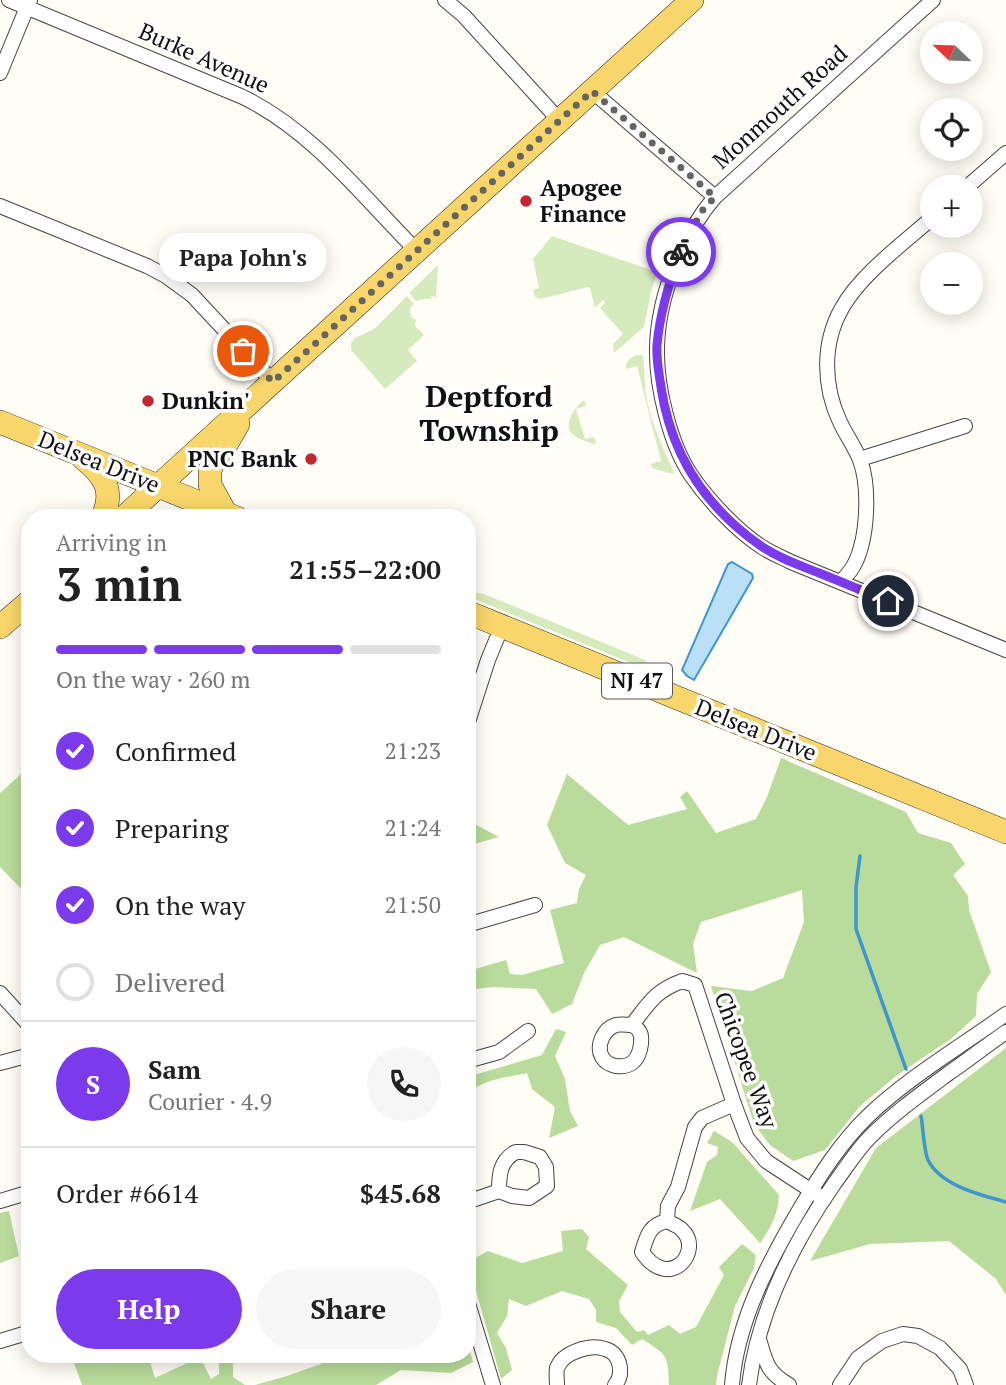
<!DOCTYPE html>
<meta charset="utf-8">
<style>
body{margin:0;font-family:"PT Serif",serif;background:#f6f6f6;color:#222;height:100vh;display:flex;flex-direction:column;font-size:26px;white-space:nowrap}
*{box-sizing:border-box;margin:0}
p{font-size:23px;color:#767676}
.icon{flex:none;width:38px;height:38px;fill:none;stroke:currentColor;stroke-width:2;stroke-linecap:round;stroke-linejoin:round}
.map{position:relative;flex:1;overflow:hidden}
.details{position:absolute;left:21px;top:509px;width:455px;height:854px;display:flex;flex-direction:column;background:#fff;border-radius:28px;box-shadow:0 4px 18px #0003}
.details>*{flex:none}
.needle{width:46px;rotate:293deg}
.tools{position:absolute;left:920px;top:21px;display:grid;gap:14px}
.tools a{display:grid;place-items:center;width:63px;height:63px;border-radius:50%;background:#fff;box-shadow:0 4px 18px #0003;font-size:35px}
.pin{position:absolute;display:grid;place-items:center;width:60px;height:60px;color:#fff;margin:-30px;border:4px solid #fff;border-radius:50%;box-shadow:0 2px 7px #0007}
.courier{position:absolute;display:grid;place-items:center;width:70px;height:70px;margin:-35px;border:5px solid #7c3aed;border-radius:50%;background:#fff;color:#222;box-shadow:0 2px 9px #0007}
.bubble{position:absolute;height:49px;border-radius:24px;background:#fff;box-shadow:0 4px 18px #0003;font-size:23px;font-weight:800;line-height:49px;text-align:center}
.head em{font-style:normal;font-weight:800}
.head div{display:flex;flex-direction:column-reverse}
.head{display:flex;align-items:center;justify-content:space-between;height:119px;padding:0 35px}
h1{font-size:46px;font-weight:800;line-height:52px}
.bar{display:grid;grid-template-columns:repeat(4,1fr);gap:10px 7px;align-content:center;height:84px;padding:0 35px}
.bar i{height:9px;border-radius:5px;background:#e0e0e0}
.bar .current{background:#7c3aed}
.bar p{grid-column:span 4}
.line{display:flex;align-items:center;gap:18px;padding:0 35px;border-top:2px solid #e0e0e0}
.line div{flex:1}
.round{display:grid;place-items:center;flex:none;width:74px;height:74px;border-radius:37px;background:#f6f6f6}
ol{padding:0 35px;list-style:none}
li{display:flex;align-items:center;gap:21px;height:77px}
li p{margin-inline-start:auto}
li .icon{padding:7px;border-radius:50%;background:#7c3aed;color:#fff;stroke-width:4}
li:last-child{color:#767676}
li i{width:38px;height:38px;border:4px solid #e0e0e0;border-radius:50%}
.button{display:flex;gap:14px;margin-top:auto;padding:14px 35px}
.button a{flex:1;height:80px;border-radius:42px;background:#7c3aed;color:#fff;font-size:28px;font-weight:800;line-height:80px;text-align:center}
.button a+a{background:#f6f6f6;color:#222}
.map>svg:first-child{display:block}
.green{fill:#d5ebbd}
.forest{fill:#b9dc9c}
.water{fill:#b9e0f7;stroke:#3f96cf;stroke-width:2}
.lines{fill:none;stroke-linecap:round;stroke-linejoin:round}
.stream{stroke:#3f96cf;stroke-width:3.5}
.minor-casing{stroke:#444;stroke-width:16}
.primary-casing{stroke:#222;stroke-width:24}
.minor{stroke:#fff;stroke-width:14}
.primary{stroke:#f9d66b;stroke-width:23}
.done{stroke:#646461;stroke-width:7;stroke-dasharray:0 12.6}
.route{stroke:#7c3aed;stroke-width:9}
.poi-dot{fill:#c4262e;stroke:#fff;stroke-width:2.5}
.labels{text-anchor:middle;stroke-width:7;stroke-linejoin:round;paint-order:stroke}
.shield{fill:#fff;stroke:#585858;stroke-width:2}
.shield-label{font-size:21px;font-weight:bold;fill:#111}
.street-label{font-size:23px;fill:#111;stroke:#fff}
.poi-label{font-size:23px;font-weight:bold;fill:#111;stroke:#fff;text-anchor:start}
.district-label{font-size:30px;font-weight:bold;fill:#111;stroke:#fff}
</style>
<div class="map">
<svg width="1006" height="1385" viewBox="0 0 1006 1385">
<rect width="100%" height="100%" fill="#fffdf5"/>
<g class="green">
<polygon points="552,236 657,272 651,292 644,327 614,353 613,344 623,334 600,308 605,303 603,300 595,308 590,288 588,287 540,299 535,297 533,290 539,288 533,259"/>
<polygon points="438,265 436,297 431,296 431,299 424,299 416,301 409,293"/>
<polygon points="407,296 414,304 410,308 411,317 416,320 415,326 424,335 408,350 417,361 385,389 351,350 351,343 355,338 374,329"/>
<path d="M636,355h7c2,15 1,30 4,45 5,26 17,49 27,73l-1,1 -21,-6 -1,-4 10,-3 -24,-95 -11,3c-1,-7 4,-11 10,-14z"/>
<path d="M584,400l2,6 -10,3 9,30 9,-2 2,7h-2c-6,-2 -16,-5 -21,-9 -11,-11 2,-28 11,-35z"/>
<polygon points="470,592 484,594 645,660 652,668 655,673 467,596 467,593"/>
</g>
<g class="forest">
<polygon points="781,758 906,812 918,833 951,843 965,864 953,875 968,896 969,910 991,972 977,994 976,1016 952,1038 896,1076 860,1106 825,1150 793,1161 770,1145 754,1124 711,986 752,991 783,978 804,922 802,890 701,922 693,944 697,973 624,937 600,945 584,973 572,1004 552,1014 536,989 493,987 467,990 467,958 472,970 506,960 510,974 522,975 564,963 550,910 577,903 579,889 586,875 565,863 547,825 567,774 628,825 687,809 680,797 687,791 716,833 756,819 767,797"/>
<polygon points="30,766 30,898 0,867 0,793"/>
<polygon points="467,820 499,837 467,846"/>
<path d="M556,1029l10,3 -11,24 10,23 5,32 8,15 -29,12 6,-31 -23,-18 -5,-16c-18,4 -49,7 -60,23v-19l75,-22z"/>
<polygon points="1006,1048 1006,1295 996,1279 949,1241 870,1244 810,1261 876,1148"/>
<path d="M714,1131l18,11 47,53c-1,19 -8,33 -19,48l-40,-44 -30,12 17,-49 10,-7 1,-8 -11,-4z"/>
<polygon points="9,1211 19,1256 0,1263 0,1213"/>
<path d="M582,1229l7,8 -3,12 42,36 -9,16 1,11 17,20 7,-2 4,5 21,-10 11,9 16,-7 28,-52 -5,-8 23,-23 14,11 -2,13 -19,38 -18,70 -1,9h-47c-1,-31 -2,-30 -27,-46l-10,6 -16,-17 -20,-6v-12l-7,-11 -27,-8 -36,15 -17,-7 -2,17 -10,17 9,15 6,22 -11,9 -33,-117 20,-11 34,12 41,-12 -2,-20z"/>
<polygon points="467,1342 473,1362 451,1373 401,1370 376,1385 255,1385 287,1376 346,1355 467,1354"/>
<polygon points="71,1355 148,1355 155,1378 200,1357 211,1379 219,1374 219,1355 233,1355 233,1377 245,1385 82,1385"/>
</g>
<polygon class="water" points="732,562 752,574 753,578 694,680 687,676 682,670 728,564"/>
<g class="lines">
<g class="stream">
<polyline points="860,856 856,887 856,929 906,1069"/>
<path d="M921,1116c2,11 3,35 7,44 13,26 53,35 78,42"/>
</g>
<defs>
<g id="minor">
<path d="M9,0l234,97c71,35 119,99 174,154"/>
<polyline points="445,0 464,16 560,121"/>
<path d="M933,0l-218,197c-33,38 -57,100 -58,151 -1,38 13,96 34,127 17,25 46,56 71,72 9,6 19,10 29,15l215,88"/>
<polyline points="0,73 30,0"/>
<polyline points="592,91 715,197"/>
<polyline points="967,187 1006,153"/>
<polyline points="0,206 147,266 166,276 192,295 273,382"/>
<polyline points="860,459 965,426"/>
<path d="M841,582c4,-5 10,-11 13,-17 14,-26 16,-78 6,-105 -5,-13 -14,-25 -20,-38 -17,-36 -18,-79 2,-114 19,-34 62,-65 91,-91"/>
<polyline points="467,725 488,660 502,626"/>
<polyline points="467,925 535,905"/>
<polyline points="0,993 30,1026"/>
<path d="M632,1025c3,2 7,4 8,8 2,3 1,7 1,11 -2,15 -9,24 -25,22 -6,-1 -11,-4 -14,-9 -6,-11 1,-28 14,-32 5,-1 11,0 16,0 17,-22 23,-34 50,-44l13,4 39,119 13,34 19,23 58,38"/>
<polyline points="467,1061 499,1052 528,1031"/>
<polyline points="0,1063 30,1055"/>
<path d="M516,1152h8l16,5 6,10 1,19 -18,12 -17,-2 -13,-5c0,-16 1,-31 17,-39z"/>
<polyline points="0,1201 30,1192"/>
<polyline points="467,1202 499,1191"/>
<path d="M667,1221c5,3 12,5 15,9 22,20 -12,63 -40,22 5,-16 7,-27 25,-31l1,-15 10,-19 17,-60 7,-9 32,-14"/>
<polyline points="467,1300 493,1385"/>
<path d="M759,1339c7,24 8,33 30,46"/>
<polyline points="0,1341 30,1332"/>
<path d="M557,1385c0,-5 -1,-12 0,-17 6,-16 33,-24 48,-19 16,4 19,25 10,36"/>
<path d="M732,1385c5,-64 37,-124 69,-178 19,-32 40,-65 67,-91 41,-39 92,-69 138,-102"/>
<path d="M749,1385c9,-72 44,-142 85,-201 12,-16 22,-33 36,-47 24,-24 52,-44 79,-64 19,-13 38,-28 57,-41"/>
<polyline points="840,1385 858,1358 882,1341 903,1334 918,1336 940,1348 960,1369 966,1385"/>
</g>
<g id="primary">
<polyline points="0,422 237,518"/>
<path d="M84,459c21,17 31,32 18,59"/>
<polyline points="226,514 210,485 210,470 213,463 227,443 238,424"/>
<polyline points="123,518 692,0"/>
<polyline points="467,612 1006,832"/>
<polyline points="0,627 30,601"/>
</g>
</defs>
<use href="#minor" class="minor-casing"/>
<use href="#primary" class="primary-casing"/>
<use href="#minor" class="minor"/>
<use href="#primary" class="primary"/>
</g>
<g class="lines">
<polyline class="done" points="243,351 273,382 592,91 715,197 701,212 681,252"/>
<path class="route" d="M681,252c-12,30 -21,60 -24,93 -1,14 2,28 4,42 10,68 44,120 100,159 17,12 38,19 58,27 23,9 46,19 69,28"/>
</g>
<g class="poi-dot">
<circle cx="526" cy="201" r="7"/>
<circle cx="148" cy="401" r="7"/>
<circle cx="311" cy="459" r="7"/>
</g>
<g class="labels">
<rect class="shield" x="602" y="663.5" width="70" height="35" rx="5"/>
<g class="shield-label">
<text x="637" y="688">NJ 47</text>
</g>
<g class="street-label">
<text transform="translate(204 58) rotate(24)" y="8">Burke Avenue</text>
<text transform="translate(780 107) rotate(-42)" y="8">Monmouth Road</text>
<text transform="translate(99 462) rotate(22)" y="8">Delsea Drive</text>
<text transform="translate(756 730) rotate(22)" y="8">Delsea Drive</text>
<text transform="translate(746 1060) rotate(70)" y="8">Chicopee Way</text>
</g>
<g class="poi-label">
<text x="540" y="196">Apogee<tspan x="540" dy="26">Finance</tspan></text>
<text x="162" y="409">Dunkin'</text>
<text x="297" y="467" text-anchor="end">PNC Bank</text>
</g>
<g class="district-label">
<text x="489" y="407">Deptford<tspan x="489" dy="34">Township</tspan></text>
</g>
</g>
</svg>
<div class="tools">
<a><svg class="needle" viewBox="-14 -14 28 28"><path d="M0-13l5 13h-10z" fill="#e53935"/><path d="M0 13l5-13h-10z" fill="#767676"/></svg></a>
<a><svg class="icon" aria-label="locate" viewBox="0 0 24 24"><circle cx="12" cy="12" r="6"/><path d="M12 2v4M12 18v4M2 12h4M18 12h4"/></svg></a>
<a>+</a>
<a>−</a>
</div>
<div class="pin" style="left:243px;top:351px;background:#ea580c"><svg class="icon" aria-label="bag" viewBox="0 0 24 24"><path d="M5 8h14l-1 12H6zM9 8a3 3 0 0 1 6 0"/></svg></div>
<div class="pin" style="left:888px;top:601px;background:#1f2937"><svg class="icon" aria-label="home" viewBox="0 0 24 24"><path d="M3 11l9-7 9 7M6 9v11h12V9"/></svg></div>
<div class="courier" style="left:681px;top:252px"><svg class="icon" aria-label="bike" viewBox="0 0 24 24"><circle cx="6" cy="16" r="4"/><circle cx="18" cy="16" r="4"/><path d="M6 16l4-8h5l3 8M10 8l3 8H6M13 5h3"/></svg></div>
<div class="bubble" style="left:159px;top:233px;width:168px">Papa John's</div>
<section class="details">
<div class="head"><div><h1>3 min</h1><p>Arriving in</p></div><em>21:55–22:00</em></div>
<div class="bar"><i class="current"></i><i class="current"></i><i class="current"></i><i></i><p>On the way · 260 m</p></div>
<ol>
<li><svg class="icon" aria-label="check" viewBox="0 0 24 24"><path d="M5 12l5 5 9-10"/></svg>Confirmed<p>21:23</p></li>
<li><svg class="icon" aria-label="check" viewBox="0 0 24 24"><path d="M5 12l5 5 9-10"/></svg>Preparing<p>21:24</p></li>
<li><svg class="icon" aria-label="check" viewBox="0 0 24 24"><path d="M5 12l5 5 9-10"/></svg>On the way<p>21:50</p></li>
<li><i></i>Delivered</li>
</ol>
<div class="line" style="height:126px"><b class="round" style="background:#7c3aed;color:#fff">S</b><div><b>Sam</b><p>Courier · 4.9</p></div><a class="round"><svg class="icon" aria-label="phone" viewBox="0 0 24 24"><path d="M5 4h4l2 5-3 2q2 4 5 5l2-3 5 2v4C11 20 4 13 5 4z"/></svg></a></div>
<div class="line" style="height:91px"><div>Order #6614</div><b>$45.68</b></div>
<div class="button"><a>Help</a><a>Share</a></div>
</section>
</div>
